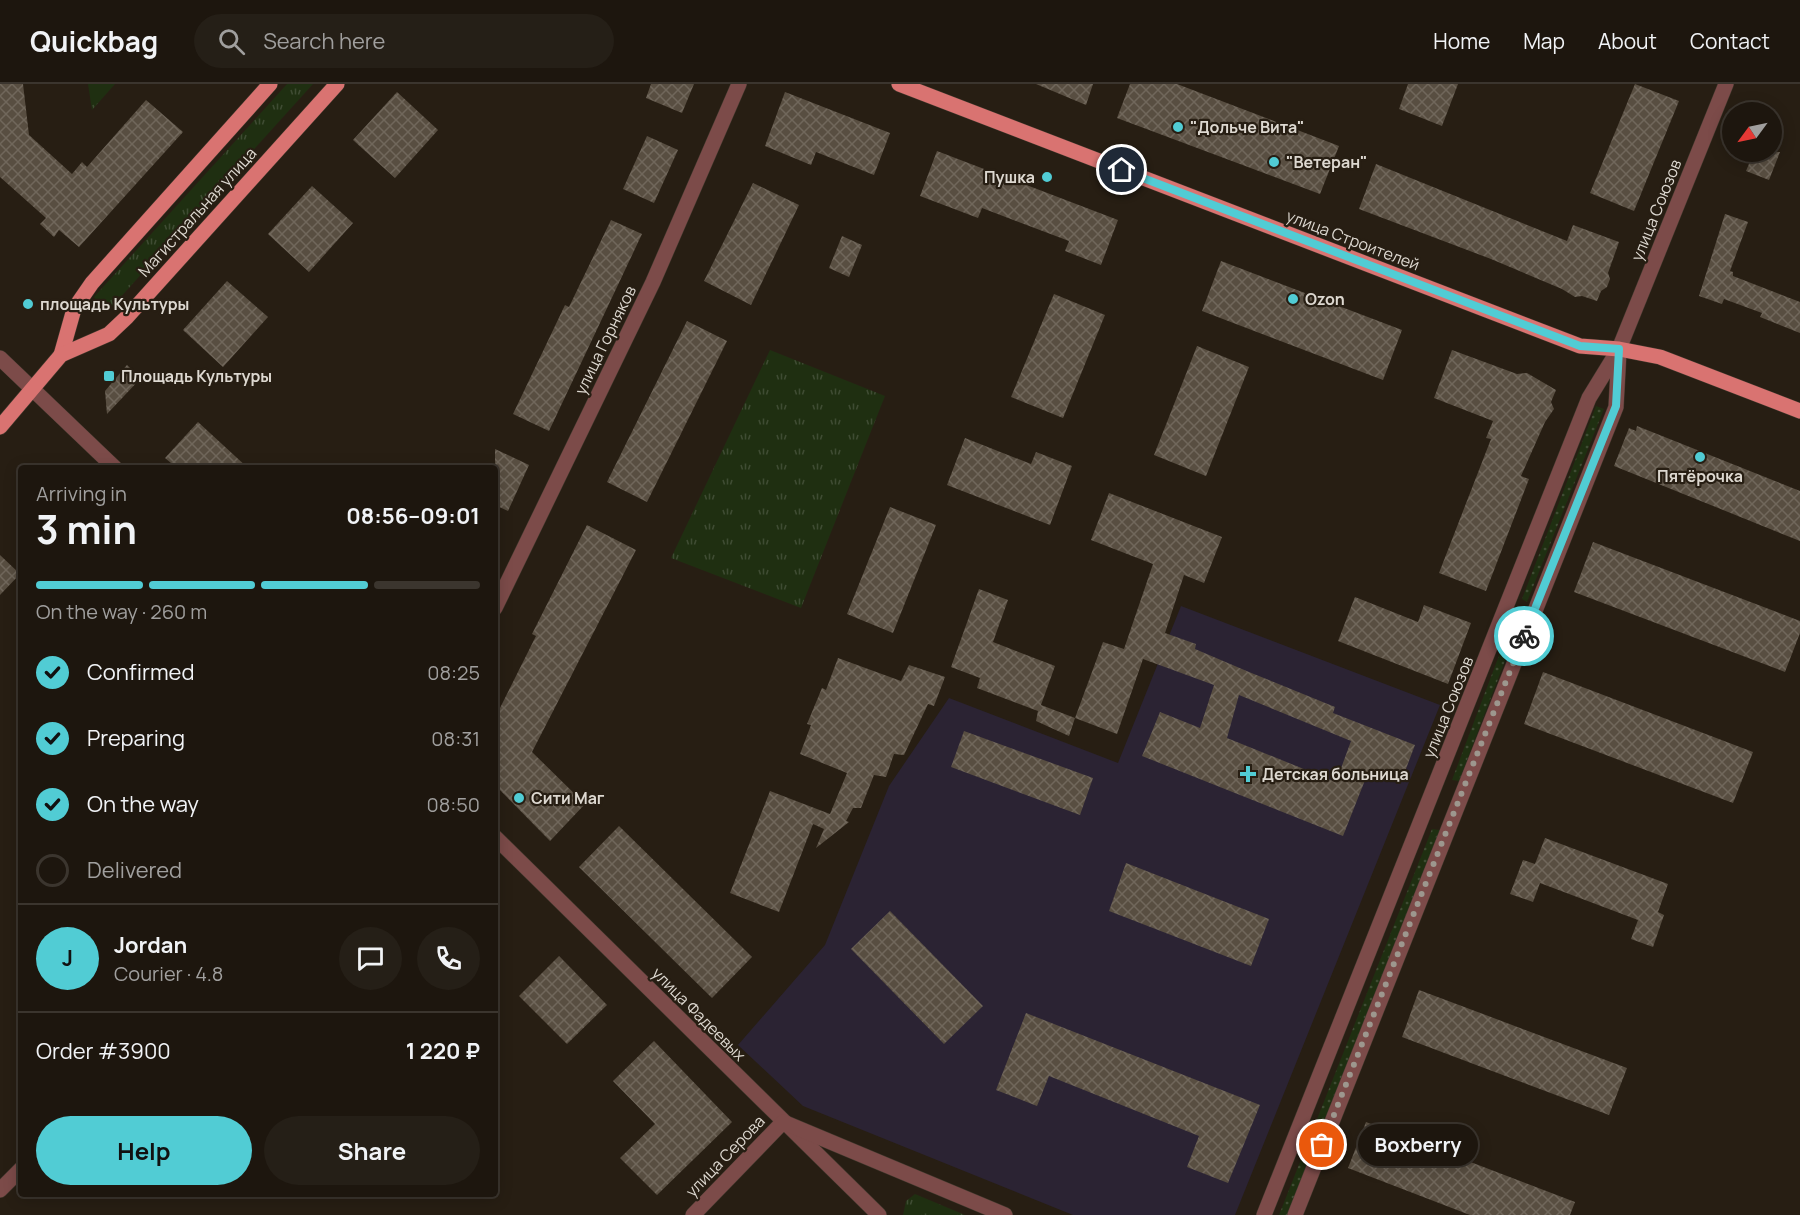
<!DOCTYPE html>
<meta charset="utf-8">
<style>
body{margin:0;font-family:Manrope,sans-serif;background:#251f17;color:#f1f3f6;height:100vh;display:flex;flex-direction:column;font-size:22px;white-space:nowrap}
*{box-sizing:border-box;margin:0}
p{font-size:20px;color:#a09f9e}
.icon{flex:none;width:33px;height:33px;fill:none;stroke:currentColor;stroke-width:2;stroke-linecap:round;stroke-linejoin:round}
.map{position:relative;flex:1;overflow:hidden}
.side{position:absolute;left:18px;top:381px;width:480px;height:732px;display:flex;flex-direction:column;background:#1d160e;border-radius:6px;box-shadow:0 3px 15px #0003,0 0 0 2px #3b352e}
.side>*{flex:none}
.needle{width:39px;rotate:237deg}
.controls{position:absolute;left:1722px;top:18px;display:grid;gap:12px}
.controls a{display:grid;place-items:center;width:60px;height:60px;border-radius:50%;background:#1d160e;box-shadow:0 3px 15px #0003,0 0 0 2px #3b352e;font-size:30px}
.pin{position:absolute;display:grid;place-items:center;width:51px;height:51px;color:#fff;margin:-26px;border:3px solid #fff;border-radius:50%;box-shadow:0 2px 6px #0007}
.courier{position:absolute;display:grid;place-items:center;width:60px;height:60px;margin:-30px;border:4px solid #51ccd4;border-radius:50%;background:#fff;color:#222;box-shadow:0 2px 8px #0007}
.bubble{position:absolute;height:42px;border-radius:21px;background:#1d160e;box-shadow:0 3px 15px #0003,0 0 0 2px #3b352e;font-size:20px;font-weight:700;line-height:42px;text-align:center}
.overview em{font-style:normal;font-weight:700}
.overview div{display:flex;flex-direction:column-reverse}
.overview{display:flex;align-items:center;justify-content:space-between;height:102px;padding:0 18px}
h1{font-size:39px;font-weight:700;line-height:45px}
.bar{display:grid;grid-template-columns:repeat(4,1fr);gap:9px 6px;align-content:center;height:72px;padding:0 18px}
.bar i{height:8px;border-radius:4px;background:#3b352e}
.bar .on{background:#51ccd4}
.bar p{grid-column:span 4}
.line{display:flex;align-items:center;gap:15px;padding:0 18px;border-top:2px solid #3b352e}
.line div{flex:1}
.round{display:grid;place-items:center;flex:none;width:63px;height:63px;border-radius:32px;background:#251f17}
ol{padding:0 18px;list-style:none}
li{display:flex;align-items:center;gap:18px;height:66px}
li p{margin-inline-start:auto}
li .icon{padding:6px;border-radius:50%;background:#51ccd4;color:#111;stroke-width:4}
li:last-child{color:#a09f9e}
li i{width:33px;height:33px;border:3px solid #3b352e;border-radius:50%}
.cta{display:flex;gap:12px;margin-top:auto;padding:12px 18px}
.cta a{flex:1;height:69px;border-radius:36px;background:#51ccd4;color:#111;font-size:24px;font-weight:700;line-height:69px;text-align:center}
.cta a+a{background:#251f17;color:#f1f3f6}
header{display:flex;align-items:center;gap:36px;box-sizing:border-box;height:84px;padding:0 30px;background:#1d160e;border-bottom:2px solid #3b352e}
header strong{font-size:28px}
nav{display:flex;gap:33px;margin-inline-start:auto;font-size:21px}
.search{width:420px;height:54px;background:#251f17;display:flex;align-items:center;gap:15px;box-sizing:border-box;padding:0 21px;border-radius:33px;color:#a09f9e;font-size:22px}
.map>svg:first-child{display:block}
.medical{fill:#2b2333}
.grass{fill:url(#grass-dots)}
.park{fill:url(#park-tufts)}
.building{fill:url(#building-cross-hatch);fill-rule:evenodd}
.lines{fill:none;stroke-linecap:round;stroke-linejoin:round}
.minor-casing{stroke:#40382d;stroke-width:16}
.major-casing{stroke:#40382d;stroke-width:16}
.minor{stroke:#7c4b49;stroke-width:15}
.major{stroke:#d97371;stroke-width:15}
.done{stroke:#9d978e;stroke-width:6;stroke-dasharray:0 10.8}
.route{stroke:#51ccd4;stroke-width:8}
.poi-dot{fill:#51ccd4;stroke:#271e13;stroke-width:2}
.labels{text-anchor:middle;stroke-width:4.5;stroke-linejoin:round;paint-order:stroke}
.poi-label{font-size:16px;font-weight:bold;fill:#ddd8d0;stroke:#271e13;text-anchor:start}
.street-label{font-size:16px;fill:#ddd8d0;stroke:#271e13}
</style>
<header>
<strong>Quickbag</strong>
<div class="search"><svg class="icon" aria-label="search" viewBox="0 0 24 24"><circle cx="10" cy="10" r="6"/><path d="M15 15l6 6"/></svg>Search here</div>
<nav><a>Home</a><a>Map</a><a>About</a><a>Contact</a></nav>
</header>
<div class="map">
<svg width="1800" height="1131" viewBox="0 0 1800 1131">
<defs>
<pattern id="grass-dots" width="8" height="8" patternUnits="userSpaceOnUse" patternTransform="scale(1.5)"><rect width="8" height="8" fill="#1f2f11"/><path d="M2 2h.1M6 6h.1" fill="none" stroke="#3f4c33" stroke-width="1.8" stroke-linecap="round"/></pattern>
<pattern id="park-tufts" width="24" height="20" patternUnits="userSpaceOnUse" patternTransform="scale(1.5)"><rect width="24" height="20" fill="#1f2f11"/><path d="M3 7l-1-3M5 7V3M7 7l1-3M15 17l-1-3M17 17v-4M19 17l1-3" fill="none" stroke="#3f4c33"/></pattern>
<pattern id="building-cross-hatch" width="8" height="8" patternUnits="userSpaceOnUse" patternTransform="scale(1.5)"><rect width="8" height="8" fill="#584e41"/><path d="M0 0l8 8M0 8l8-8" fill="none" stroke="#70675b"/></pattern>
</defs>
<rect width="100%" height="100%" fill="#271e13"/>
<polygon class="medical" points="1181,522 1440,621 1235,1131 1073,1131 803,1022 738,961 825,861 889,702 949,614 1118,679"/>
<g class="grass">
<polygon points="1596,322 1604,325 1527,518 1522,515"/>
<polygon points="1506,553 1513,556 1459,697 1452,696"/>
<polygon points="1432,745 1440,746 1287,1131 1279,1131"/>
</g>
<g class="park">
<polygon points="88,0 115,0 92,26"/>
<polygon points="287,0 313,0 109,226 100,223 94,213"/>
<polygon points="770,266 885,312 801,524 671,474"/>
<polygon points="915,1110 965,1131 903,1131 906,1117"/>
</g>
<g class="building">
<polygon points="0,0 23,0 29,51 72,90 82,78 87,83 146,16 183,48 79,163 59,146 54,153 40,140 46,134 0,93"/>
<polygon points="651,0 694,0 682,29 646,14"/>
<polygon points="1036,0 1093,0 1086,21"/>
<polygon points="1130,0 1177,0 1339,62 1320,110 1117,34"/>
<polygon points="1408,0 1458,0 1442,42 1399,25"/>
<polygon points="1635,0 1679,17 1634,127 1590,109"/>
<polygon points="397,8 438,46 395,94 353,56"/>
<polygon points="785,8 890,49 874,91 816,68 811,81 765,62"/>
<polygon points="647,52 678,66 654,119 623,105"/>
<polygon points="937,67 1118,136 1101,181 1065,167 1069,157 982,124 978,134 920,112"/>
<polygon points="1754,68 1780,68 1769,96 1746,87"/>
<polygon points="1376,80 1567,157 1573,141 1619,158 1608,189 1610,195 1607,203 1601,207 1597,217 1582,212 1575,213 1562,205 1491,175 1359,125"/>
<polygon points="753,99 799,121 751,221 704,197"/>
<polygon points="312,102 353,139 309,188 268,150"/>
<polygon points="1725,130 1748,138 1730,187 1733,188 1733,192 1800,218 1800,249 1760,233 1762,229 1724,215 1722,220 1699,212"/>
<polygon points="611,136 642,150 549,347 513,330 565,221 569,223"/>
<polygon points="842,152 862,161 849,193 829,184"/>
<polygon points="1221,177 1402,246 1383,296 1202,227"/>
<polygon points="227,197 268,233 223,283 183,246"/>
<polygon points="1054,210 1105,231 1063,334 1011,313"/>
<polygon points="687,237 727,257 647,418 607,398"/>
<polygon points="1197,262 1249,283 1206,392 1154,371"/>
<polygon points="1452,266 1517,290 1527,289 1556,306 1551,318 1554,325 1545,338 1521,392 1529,395 1486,507 1439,489 1491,355 1486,354 1493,337 1434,314"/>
<polygon points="127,281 141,294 107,330 105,307"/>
<polygon points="198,338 248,384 177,384 165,374"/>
<polygon points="1637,342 1800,407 1800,457 1614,382 1629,344 1636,347"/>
<polygon points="965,354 1031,380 1036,368 1072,382 1050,441 947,401"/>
<polygon points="495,365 529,381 508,427 495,421"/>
<path d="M1109,409l113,44 -18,46 -20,-8 -19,58 31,11 -1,5 54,23 86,35 -2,6 82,32 -14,37 -32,-12 -26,66 -201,-80 18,-44 40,16 14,-43 -71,-26 -26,75 -42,-16 28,-76 21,7 29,-85 -62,-24zM1239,611l112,46 -15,41 -109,-44z"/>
<polygon points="890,423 936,441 893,549 847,530"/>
<polygon points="587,441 636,466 532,668 585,720 550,757 495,701 495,634 536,552 532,550"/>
<polygon points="1593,458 1800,537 1800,549 1785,588 1574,508"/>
<polygon points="0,471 20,490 0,511"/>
<polygon points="979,505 1008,516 993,558 1055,582 1041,621 1075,634 1069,652 1036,637 1038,627 977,604 980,594 951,583"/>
<polygon points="1355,513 1418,538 1424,521 1471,539 1448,600 1338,557"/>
<polygon points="838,574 901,597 909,581 945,593 934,622 928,620 904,671 894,670 886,693 874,691 861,724 853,724 846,737 849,738 816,764 824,745 813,740 779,828 730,809 770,707 830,730 847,689 800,670 811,641 807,640 822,604 826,606"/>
<polygon points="1543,588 1753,668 1733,719 1524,640"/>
<polygon points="964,647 1093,694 1080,731 951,683"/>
<polygon points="619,742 752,873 712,914 579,783"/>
<polygon points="1545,754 1668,800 1658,828 1664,831 1653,863 1631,855 1638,836 1540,799 1533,818 1510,810 1523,776 1535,780"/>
<polygon points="1126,779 1269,835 1251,882 1109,827"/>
<polygon points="890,827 983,922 944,960 851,865"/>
<polygon points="559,872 607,921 567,960 519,912"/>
<polygon points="1419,906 1627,984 1609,1031 1402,953"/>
<polygon points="1026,929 1260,1021 1228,1099 1187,1083 1199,1052 1049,992 1037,1022 996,1006"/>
<polygon points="654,957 732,1038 657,1111 620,1074 655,1040 613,997"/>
<polygon points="1366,1038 1575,1118 1570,1131 1470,1131 1348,1084"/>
</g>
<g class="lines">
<defs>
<g id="minor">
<polyline points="0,274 115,384"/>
<polyline points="495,524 653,198 739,0"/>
<polyline points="495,753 879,1131"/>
<polyline points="0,1106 21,1085"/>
<polyline points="693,1131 783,1038 1005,1131"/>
<polyline points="1264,1131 1589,314 1619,265 1726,0"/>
<polyline points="1295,1131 1616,323 1619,268"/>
</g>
<g id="major">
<polyline points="899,0 1580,262 1619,265 1660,273 1800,327"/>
<polyline points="61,271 74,225 92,199 270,0"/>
<polyline points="0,343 61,271 109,250 127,233 337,0"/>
</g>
</defs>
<use href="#minor" class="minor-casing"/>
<use href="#major" class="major-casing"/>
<use href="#minor" class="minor"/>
<use href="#major" class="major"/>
</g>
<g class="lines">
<polyline class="done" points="1322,1061 1524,552"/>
<polyline class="route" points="1122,86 1580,262 1619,265 1616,322 1524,552"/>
</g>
<g class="poi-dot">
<circle cx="1178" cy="43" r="6"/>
<circle cx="1274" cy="78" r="6"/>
<circle cx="1047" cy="93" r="6"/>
<circle cx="1293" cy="215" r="6"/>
<circle cx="28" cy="220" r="6"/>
<rect x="103" y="286" width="12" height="12" rx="3"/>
<circle cx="1700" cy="373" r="6"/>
<path d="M1245 681h6v6h6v6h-6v6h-6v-6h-6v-6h6z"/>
<circle cx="519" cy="714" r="6"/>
</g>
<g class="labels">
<g class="poi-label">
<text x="1190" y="49">"Дольче Вита"</text>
<text x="1286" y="84">"Ветеран"</text>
<text x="1035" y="99" text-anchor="end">Пушка</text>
<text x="1305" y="221">Ozon</text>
<text x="40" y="226">площадь Культуры</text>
<text x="121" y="298">Площадь Культуры</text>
<text x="1700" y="398" text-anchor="middle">Пятёрочка</text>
<text x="1262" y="696">Детская больница</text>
<text x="531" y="720">Сити Маг</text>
</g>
<g class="street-label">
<text transform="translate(1656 126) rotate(-68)" y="6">улица Союзов</text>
<text transform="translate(197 128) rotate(-48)" y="6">Магистральная улица</text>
<text transform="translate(1353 156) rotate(21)" y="6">улица Строителей</text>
<text transform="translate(605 256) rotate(-64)" y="6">улица Горняков</text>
<text transform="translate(1448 623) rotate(-68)" y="6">улица Союзов</text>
<text transform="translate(699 930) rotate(45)" y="6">улица Фадеевых</text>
<text transform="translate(725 1072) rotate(-46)" y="6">улица Серова</text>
</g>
</g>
</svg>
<div class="controls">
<a><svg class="needle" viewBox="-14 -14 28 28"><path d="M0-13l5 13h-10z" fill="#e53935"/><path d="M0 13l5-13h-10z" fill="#a09f9e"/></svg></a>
</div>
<div class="pin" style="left:1322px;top:1061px;background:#ea580c"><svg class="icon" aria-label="bag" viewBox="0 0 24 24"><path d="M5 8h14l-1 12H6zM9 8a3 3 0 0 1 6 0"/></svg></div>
<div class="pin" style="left:1122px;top:86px;background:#1f2937"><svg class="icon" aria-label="home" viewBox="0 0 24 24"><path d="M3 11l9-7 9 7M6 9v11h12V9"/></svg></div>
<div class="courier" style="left:1524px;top:552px"><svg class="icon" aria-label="bike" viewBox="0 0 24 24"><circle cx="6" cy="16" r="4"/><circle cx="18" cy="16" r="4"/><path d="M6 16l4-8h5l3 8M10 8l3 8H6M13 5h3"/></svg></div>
<div class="bubble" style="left:1358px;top:1040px;width:120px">Boxberry</div>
<section class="side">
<div class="overview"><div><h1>3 min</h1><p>Arriving in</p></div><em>08:56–09:01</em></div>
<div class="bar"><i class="on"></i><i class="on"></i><i class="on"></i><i></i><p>On the way · 260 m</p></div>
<ol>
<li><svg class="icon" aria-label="check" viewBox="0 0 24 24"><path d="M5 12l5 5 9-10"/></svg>Confirmed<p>08:25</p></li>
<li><svg class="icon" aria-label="check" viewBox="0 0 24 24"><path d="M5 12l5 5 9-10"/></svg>Preparing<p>08:31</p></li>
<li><svg class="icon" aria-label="check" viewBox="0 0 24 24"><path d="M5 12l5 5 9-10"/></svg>On the way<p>08:50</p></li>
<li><i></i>Delivered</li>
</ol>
<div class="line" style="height:108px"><b class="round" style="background:#51ccd4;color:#111">J</b><div><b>Jordan</b><p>Courier · 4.8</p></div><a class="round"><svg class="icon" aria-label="chat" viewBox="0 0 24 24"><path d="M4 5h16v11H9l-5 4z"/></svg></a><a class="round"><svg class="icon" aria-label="phone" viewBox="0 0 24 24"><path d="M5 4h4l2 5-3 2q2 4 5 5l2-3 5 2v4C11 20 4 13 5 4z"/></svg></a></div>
<div class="line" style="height:78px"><div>Order #3900</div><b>1 220 ₽</b></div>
<div class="cta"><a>Help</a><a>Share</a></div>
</section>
</div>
